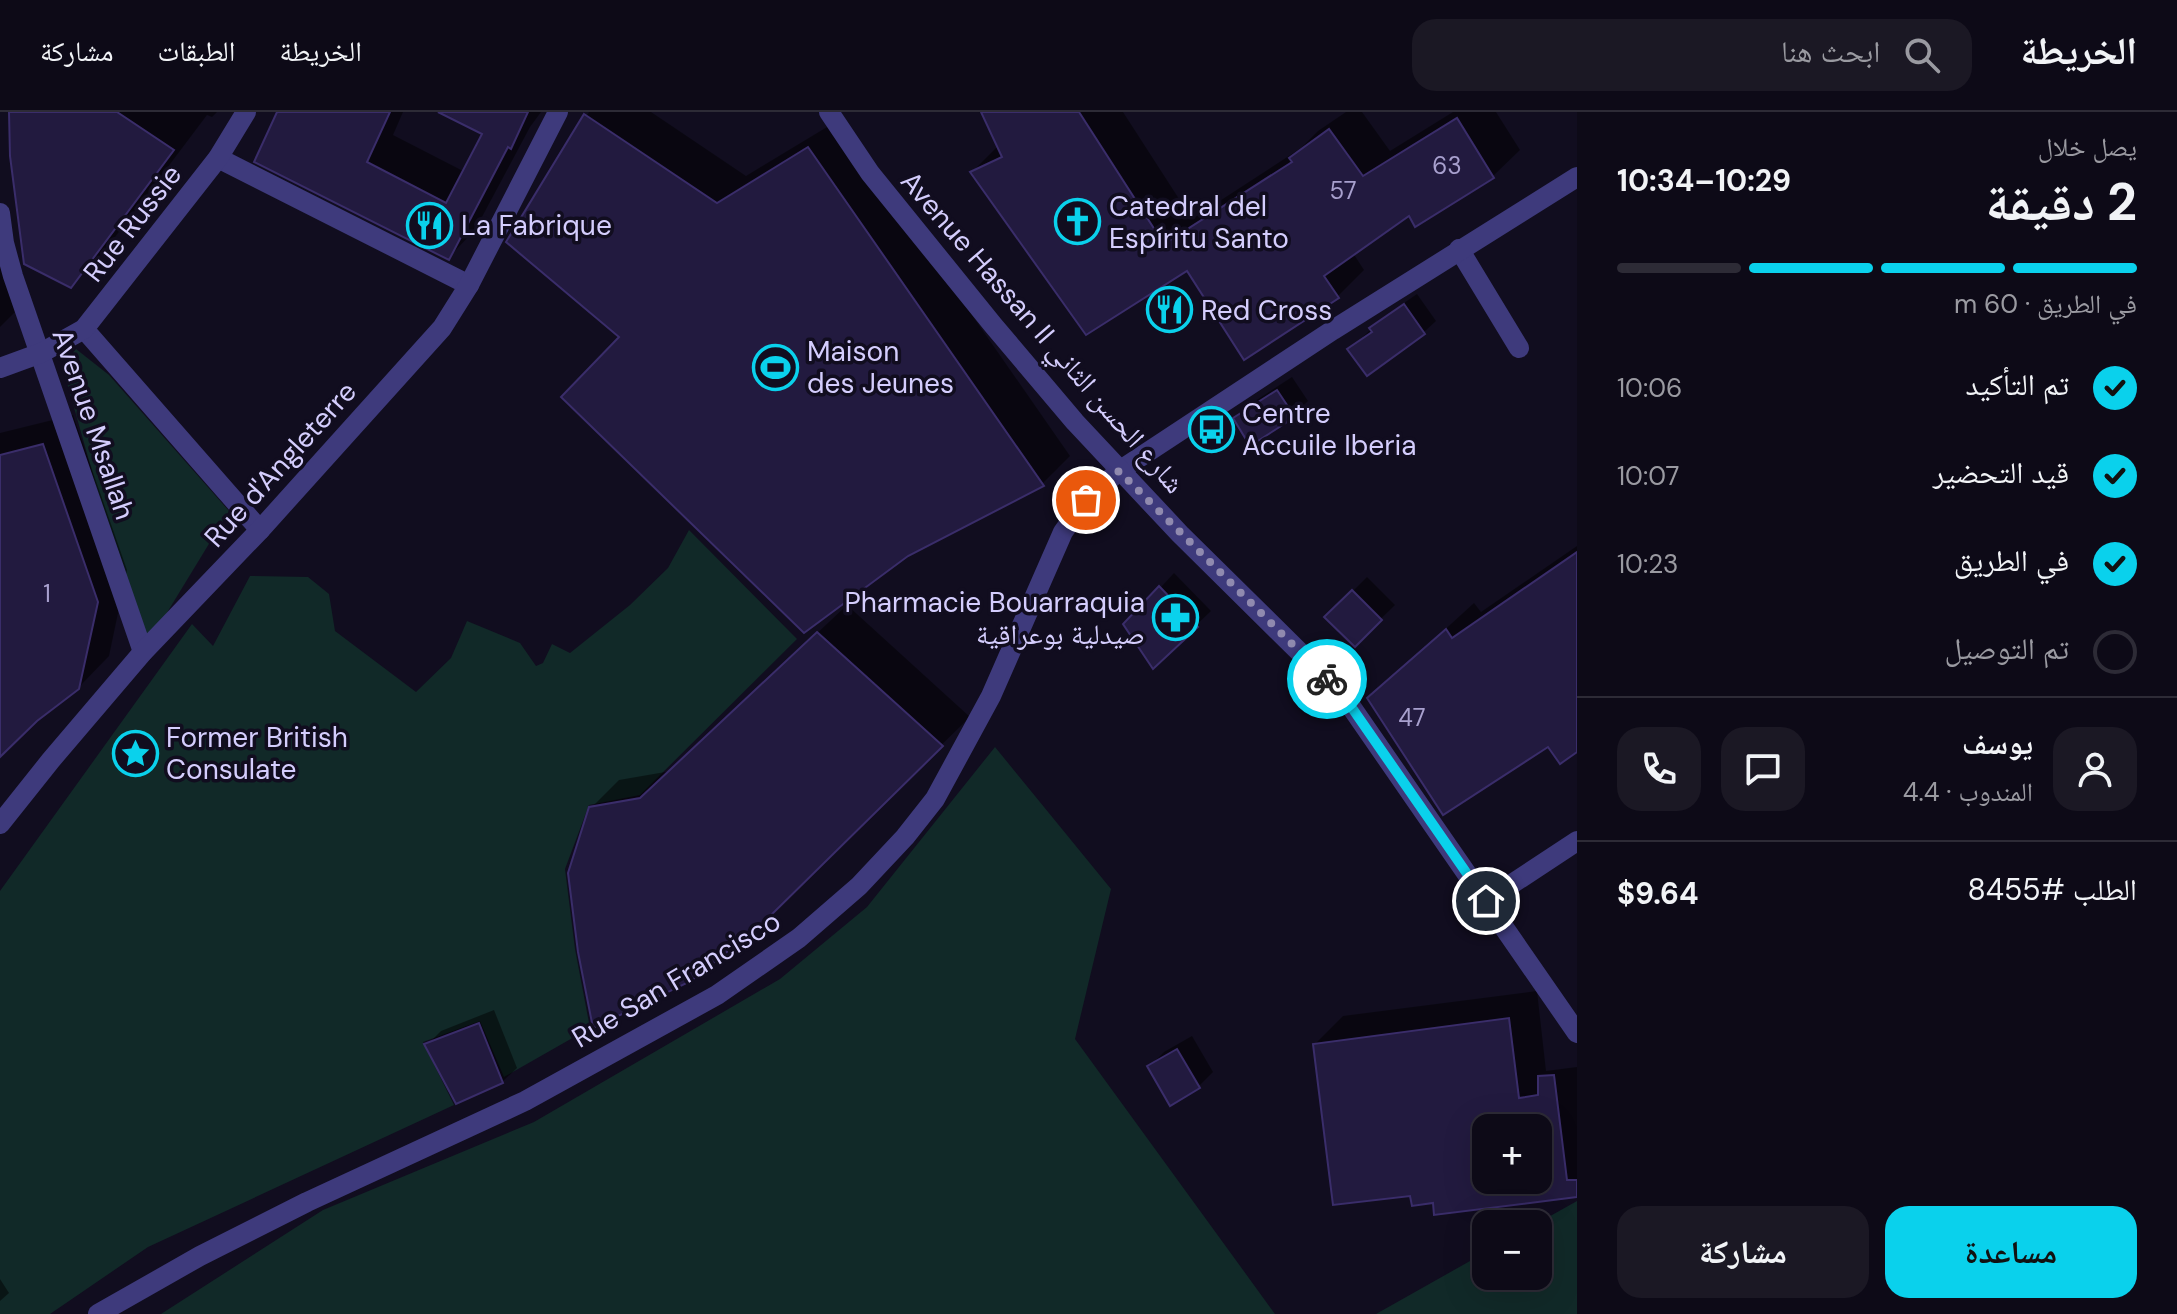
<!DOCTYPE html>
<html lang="ar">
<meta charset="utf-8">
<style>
body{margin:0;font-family:"DM Sans","Noto Naskh Arabic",sans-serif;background:#1b1824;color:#f1f3f6;direction:rtl;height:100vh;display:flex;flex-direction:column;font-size:30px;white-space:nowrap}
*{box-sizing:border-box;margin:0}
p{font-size:26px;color:#9a9aa1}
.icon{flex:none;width:44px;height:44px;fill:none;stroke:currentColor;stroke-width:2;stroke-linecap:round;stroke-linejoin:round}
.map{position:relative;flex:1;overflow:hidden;direction:ltr}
.panel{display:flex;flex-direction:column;background:#0d0a17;width:600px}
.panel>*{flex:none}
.buttons{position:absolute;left:1472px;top:1002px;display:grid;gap:16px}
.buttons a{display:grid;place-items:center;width:80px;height:80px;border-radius:16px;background:#0d0a17;box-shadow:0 8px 32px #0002,0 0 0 2px #2d2b36;font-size:40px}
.pin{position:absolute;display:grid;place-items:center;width:68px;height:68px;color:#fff;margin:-34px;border:4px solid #fff;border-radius:50%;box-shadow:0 2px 8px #0007}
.courier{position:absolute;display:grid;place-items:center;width:80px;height:80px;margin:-40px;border:6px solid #0ad1ec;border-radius:50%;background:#fff;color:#222;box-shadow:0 2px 10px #0007}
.head em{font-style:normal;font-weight:700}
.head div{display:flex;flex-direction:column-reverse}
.head{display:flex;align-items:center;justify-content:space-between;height:136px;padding:0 40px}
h1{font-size:52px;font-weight:700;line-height:60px}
.bar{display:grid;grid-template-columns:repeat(4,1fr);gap:12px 8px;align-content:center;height:96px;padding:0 40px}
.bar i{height:10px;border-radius:6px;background:#2d2b36}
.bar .active{background:#0ad1ec}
.bar p{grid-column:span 4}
.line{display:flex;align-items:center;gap:20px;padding:0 40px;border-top:2px solid #2d2b36}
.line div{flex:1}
.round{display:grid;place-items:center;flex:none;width:84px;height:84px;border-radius:24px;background:#1b1824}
ol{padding:0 40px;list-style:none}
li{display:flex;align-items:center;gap:24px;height:88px}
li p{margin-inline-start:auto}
li .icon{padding:8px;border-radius:50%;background:#0ad1ec;color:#111;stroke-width:4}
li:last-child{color:#9a9aa1}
li i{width:44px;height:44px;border:4px solid #2d2b36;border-radius:50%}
.action{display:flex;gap:16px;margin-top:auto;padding:16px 40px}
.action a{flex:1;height:92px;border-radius:24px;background:#0ad1ec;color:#111;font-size:32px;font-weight:700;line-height:92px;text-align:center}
.action a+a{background:#1b1824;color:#f1f3f6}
header{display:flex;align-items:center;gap:48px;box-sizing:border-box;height:112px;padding:0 40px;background:#0d0a17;border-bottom:2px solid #2d2b36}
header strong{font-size:38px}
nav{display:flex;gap:44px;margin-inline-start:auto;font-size:28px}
.search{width:560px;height:72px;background:#1b1824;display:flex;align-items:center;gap:20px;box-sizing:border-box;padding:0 28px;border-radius:24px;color:#9a9aa1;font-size:30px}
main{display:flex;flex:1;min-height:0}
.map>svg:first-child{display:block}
.green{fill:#112928}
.shadow{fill:#0007;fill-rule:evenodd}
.building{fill:#221a3f;stroke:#3a2d6a;stroke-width:2;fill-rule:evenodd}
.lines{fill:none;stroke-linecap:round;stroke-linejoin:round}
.pedestrian{stroke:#3e3a7c;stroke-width:20}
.minor{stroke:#3e3a7c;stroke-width:20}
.tertiary{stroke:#3e3a7c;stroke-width:20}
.done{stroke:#908aaf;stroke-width:8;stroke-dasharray:0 14.4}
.route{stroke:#0ad1ec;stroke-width:10}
.labels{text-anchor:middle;stroke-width:7;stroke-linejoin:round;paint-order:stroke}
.number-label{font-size:24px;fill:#a8a0ce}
.poi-label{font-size:28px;fill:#d4cdfd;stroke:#110d1f;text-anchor:start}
.street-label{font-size:28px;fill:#d4cdfd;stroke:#110d1f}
</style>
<header>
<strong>الخريطة</strong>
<div class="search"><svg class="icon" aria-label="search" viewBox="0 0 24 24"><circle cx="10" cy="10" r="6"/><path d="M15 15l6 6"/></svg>ابحث هنا</div>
<nav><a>الخريطة</a><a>الطبقات</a><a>مشاركة</a></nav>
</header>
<main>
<section class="panel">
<div class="head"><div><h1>2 دقيقة</h1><p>يصل خلال</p></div><em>10:29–10:34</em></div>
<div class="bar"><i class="active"></i><i class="active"></i><i class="active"></i><i></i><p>في الطريق · 60 m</p></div>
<ol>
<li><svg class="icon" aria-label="check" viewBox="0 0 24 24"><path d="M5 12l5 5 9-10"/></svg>تم التأكيد<p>10:06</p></li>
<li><svg class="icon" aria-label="check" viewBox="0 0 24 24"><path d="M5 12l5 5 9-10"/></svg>قيد التحضير<p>10:07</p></li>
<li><svg class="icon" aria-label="check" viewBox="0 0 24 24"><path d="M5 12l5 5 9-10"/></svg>في الطريق<p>10:23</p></li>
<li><i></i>تم التوصيل</li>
</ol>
<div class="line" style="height:144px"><a class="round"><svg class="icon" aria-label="person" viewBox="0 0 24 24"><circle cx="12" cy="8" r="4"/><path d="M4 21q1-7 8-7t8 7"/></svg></a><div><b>يوسف</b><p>المندوب · 4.4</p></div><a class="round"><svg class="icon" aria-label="chat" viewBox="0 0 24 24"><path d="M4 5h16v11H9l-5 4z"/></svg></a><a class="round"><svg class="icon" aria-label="phone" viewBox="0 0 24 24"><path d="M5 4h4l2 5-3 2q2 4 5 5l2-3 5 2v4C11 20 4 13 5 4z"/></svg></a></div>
<div class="line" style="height:104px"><div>الطلب #8455</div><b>$9.64</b></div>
<div class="action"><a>مساعدة</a><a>مشاركة</a></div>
</section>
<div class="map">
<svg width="1577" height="1202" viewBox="0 0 1577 1202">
<rect width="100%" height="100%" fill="#110d1f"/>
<g class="green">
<polygon points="76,237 109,263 229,399 143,540 62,253"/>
<polygon points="689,418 797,527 640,683 589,693 565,757 575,837 590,916 504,965 480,909 423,930 454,993 148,1135 50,1202 0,1202 0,779 192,512 213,534 250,464 308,465 329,482 335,519 416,580 451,546 467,509 520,531 536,554 543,551 552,532 570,541 630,493 668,456"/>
<polygon points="995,635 1111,777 1075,927 1275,1202 161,1202 323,1098 534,1010 780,867 867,795"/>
<polygon points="1577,1089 1577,1202 1376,1202 1486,1140 1486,1164 1538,1164 1538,1112 1536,1112"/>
</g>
<g class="shadow">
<polygon points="39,0 217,0 212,5 207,3 106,137 71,173"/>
<polygon points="279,0 403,0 393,23 465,60 485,21 442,0 541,0 530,15 475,118 448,146"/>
<polygon points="589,0 651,0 746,64 837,9 1070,344 1042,372 622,225 509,130"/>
<polygon points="983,0 1123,0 1192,107 1301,36 1318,19 1346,0 1362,0 1390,39 1453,0 1496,0 1520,38 1493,64 1416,113 1409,102 1353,141 1364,158 1337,185 1187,157 972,60 999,33"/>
<polygon points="0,104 25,190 0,215"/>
<polygon points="1417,182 1436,209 1424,220 1367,261 1350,237 1384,205"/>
<polygon points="1292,265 1308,289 1294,303 1251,331 1235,307 1249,293"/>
<polygon points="73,303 127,458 109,544 78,576 36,607 0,642 0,321"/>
<polygon points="1577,434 1577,638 1369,587 1474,491 1481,500"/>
<polygon points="1174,461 1211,499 1153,554 1126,513"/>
<polygon points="1367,465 1395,493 1355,532 1327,505"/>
<polygon points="847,493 970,605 761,809 591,696 619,668 671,659"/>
<path d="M1537,879l9,80 31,-4v116l-142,18 -23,-7 -97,-150 28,-28zM1486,1016h52v52h-52z"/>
<polygon points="494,898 517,956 502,970 427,933 441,919"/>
<polygon points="1192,924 1213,960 1199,974 1171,991 1149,955 1164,940"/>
<polygon points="0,1167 9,1181 0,1189"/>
</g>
<g class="building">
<polygon points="9,0 117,0 174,38 71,176 24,152 10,44"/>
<polygon points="277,0 390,0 367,50 446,91 482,22 438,0 528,0 511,37 508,35 449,148 254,50"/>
<polygon points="981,0 1079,0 1164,132 1292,50 1289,46 1329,17 1363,64 1457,6 1494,66 1415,115 1409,104 1324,164 1339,186 1244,248 1187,159 1086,223 970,60 1002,45"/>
<polygon points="584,2 717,91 808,35 1044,374 908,444 804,521 561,285 619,225 506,130"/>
<polygon points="1404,192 1425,222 1367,264 1347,237 1372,220 1369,216"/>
<polygon points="1277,278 1295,305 1250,334 1233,306"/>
<polygon points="43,332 98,490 79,577 37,609 0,645 0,343"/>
<polygon points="1577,440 1577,640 1560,652 1548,635 1443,703 1367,586 1446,517 1452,526"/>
<polygon points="1159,474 1198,515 1153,557 1123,512"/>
<polygon points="1352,478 1382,508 1355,535 1324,505"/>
<polygon points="817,520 943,634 763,811 691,869 593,916 578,840 568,761 589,695 640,686"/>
<path d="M1509,906l10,80 19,-3v-19l16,-1 13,105h10v17l-143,18 -1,-12 -21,3 -2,-10 -77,9 -20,-161zM1486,1016h52v52h-52z"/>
<polygon points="479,911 503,971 456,992 424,932"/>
<polygon points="1177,937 1200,976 1170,994 1147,954"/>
</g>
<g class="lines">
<polyline class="pedestrian" points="218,46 469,173"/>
<g class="minor">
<polyline points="0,101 4,131 13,164 143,540"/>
<polyline points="1459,137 1519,236"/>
<polyline points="84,217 260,418"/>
<polyline points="0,256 41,241 84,217 218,46 246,0"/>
<polyline points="0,712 51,648 143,540 260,418 442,216 469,173 558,0"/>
<polyline points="1486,789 1577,729"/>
<polyline points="98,1202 200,1144 307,1090 525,989 717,883 799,826 859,774 905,725 935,687 991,584 1063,420 1086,388 1119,359 1333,218 1577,65"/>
</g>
<polyline class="tertiary" points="829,0 870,61 993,213 1075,310 1180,422 1343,583 1577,921"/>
</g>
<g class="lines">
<polyline class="done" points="1086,388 1119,359 1327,567"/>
<polyline class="route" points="1327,567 1343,583 1486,789"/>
</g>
<defs>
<symbol id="church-ring" viewBox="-11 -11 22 22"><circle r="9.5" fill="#110d1f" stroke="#0ad1ec" stroke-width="1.5"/><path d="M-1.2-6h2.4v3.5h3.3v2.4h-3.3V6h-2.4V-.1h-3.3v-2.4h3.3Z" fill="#0ad1ec"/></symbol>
<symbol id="restaurant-ring" viewBox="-11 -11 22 22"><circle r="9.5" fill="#110d1f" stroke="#0ad1ec" stroke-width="1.5"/><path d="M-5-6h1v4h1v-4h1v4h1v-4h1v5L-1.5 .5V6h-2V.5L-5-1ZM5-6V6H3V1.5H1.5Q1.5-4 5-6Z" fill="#0ad1ec"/></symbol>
<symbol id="stadium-ring" viewBox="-11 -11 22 22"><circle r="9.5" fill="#110d1f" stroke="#0ad1ec" stroke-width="1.5"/><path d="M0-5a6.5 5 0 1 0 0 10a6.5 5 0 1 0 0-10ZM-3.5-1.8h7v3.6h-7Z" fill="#0ad1ec"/></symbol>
<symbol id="bus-ring" viewBox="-11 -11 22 22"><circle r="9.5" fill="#110d1f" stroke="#0ad1ec" stroke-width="1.5"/><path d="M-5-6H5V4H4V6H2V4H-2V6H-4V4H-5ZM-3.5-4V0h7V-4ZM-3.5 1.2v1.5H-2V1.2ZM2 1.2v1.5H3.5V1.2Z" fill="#0ad1ec"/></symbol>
<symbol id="pharmacy-ring" viewBox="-11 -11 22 22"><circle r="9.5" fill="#110d1f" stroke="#0ad1ec" stroke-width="1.5"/><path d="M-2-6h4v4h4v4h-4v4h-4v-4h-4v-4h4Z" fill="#0ad1ec"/></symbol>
<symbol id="sight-ring" viewBox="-11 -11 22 22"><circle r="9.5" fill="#110d1f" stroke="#0ad1ec" stroke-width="1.5"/><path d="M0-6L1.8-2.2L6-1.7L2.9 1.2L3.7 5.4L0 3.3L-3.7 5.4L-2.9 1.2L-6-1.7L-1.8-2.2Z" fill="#0ad1ec"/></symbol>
</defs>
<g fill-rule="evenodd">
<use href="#church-ring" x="1052" y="84" width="51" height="51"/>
<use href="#restaurant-ring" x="404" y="88" width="51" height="51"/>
<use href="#restaurant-ring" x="1144" y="172" width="51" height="51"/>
<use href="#stadium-ring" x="750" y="230" width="51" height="51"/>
<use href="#bus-ring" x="1186" y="292" width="51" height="51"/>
<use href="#pharmacy-ring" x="1150" y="480" width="51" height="51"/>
<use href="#sight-ring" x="110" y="616" width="51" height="51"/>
</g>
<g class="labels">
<g class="number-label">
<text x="1447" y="62">63</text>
<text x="1343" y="87">57</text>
<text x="47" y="490">1</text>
<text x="1412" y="614">47</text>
</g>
<g class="poi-label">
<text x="1109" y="104">Catedral del<tspan x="1109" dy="32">Espíritu Santo</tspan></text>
<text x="461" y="123">La Fabrique</text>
<text x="1201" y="208">Red Cross</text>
<text x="807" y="249">Maison<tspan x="807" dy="32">des Jeunes</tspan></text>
<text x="1242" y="311">Centre<tspan x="1242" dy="32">Accuile Iberia</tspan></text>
<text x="1145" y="500" text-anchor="end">Pharmacie Bouarraquia<tspan x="1145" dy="32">صيدلية بوعراقية</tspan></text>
<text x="166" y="635">Former British<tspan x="166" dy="32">Consulate</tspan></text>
</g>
<g class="street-label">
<text transform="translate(132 111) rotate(-52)" y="10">Rue Russie</text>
<text transform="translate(1043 220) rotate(49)" y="10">Avenue Hassan II شارع الحسن الثاني</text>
<text transform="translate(94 312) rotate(71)" y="10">Avenue Msallah</text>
<text transform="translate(280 352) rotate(-48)" y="10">Rue d'Angleterre</text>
<text transform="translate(676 867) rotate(-31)" y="10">Rue San Francisco</text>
</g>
</g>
</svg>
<div class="buttons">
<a>+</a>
<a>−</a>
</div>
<div class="pin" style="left:1086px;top:388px;background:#ea580c"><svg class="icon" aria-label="bag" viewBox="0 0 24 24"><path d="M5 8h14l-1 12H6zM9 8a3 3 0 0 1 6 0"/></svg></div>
<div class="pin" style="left:1486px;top:789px;background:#1f2937"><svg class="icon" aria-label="home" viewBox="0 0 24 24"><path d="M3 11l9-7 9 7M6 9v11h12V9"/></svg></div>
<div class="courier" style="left:1327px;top:567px"><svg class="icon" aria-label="bike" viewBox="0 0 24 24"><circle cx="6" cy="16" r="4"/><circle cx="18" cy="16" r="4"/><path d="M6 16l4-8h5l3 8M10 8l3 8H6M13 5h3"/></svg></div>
</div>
</main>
